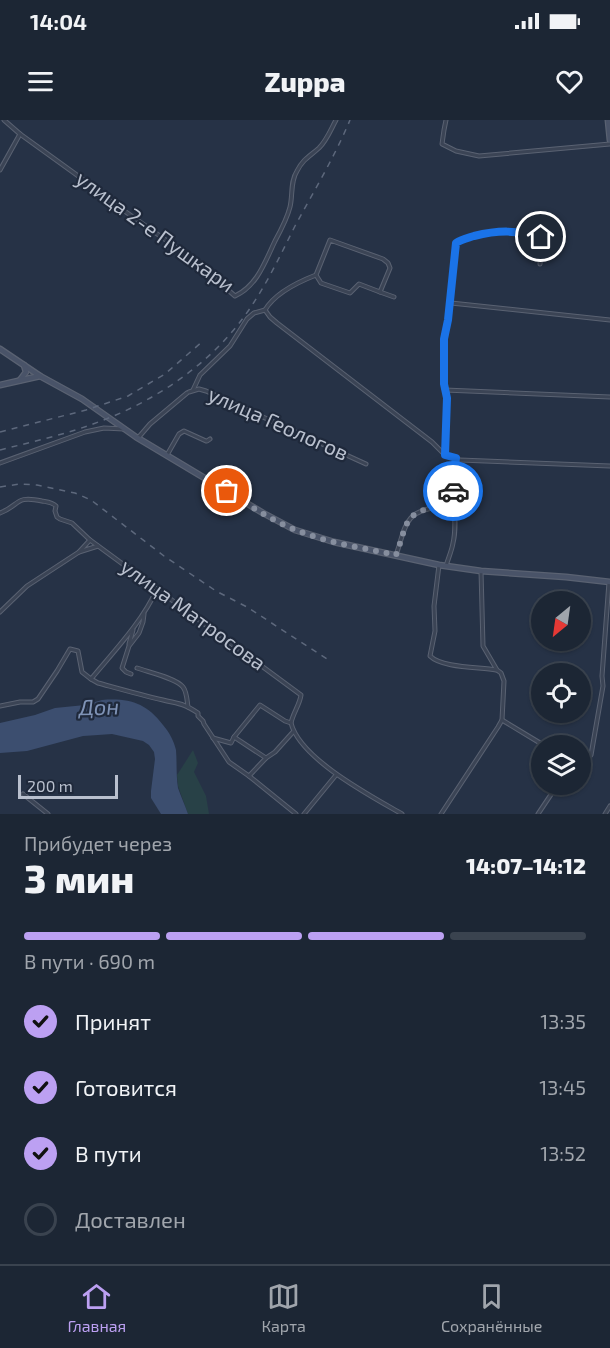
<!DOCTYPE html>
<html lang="ru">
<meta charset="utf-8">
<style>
body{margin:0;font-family:"Exo 2",sans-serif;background:#293240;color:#f1f3f6;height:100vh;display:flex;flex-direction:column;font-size:22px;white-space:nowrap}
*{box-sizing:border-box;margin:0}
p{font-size:20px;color:#a0a5ac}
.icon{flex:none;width:33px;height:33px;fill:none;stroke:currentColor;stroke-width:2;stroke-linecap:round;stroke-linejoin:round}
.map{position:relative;height:694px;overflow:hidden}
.side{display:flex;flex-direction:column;background:#1c2634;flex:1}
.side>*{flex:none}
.needle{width:39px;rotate:209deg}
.fabs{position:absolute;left:531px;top:471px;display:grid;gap:12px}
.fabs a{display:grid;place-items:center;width:60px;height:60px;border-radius:50%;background:#1c2634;box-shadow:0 2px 4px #0004,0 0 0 2px #3a434f;font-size:30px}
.scale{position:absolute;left:18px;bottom:15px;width:100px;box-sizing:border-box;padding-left:6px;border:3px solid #b9c0ce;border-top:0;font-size:16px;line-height:21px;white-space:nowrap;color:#b9c0ce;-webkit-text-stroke:4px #1f293b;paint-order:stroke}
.pin{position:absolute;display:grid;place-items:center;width:51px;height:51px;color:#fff;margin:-26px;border:3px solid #fff;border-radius:50%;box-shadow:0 2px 6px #0007}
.courier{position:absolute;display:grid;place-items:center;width:60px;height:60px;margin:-30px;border:4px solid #1a73e8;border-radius:50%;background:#fff;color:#222;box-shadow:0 2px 8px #0007}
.summary em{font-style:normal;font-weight:800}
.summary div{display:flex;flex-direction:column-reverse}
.summary{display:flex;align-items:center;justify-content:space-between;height:102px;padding:0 24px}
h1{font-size:39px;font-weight:800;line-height:45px}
.bar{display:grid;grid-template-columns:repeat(4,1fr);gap:9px 6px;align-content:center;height:72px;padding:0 24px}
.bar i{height:8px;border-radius:4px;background:#3a434f}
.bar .on{background:#bca0f2}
.bar p{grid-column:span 4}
ol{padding:0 24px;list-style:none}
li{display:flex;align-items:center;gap:18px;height:66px}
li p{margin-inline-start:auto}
li .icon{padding:6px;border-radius:50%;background:#bca0f2;color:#111;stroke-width:4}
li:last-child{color:#a0a5ac}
li i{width:33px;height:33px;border:3px solid #3a434f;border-radius:50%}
.status{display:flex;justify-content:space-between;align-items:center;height:42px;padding:0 30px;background:#1c2634;direction:ltr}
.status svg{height:16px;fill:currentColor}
header{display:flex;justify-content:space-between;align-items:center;height:78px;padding:0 24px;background:#1c2634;font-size:27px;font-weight:800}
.tabs{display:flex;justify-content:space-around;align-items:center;height:84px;border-top:2px solid #3a434f;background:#1c2634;font-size:16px;color:#a0a5ac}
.tabs a{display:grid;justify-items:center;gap:3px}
.tabs .on{color:#bca0f2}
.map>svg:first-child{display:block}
.green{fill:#284147}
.water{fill:#3c4e6f}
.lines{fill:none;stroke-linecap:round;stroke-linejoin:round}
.street-casing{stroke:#5a6272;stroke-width:5}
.secondary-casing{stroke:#5a6272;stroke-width:7}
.street{stroke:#3b4455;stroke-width:3}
.secondary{stroke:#495368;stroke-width:4.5}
.rail{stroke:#5d687c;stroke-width:1.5;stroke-dasharray:6 6;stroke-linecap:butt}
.done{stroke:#868e9e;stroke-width:6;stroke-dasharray:0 10.8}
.route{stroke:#1a73e8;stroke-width:8}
.labels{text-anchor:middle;stroke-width:4.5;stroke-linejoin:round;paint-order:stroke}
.street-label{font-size:21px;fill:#b9c0ce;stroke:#1f293b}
.water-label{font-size:22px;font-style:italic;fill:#7f93b6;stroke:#1f293b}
</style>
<div class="status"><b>14:04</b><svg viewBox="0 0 49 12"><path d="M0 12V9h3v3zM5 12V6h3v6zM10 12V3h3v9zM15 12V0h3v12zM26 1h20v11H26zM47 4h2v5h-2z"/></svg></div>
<header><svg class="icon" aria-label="menu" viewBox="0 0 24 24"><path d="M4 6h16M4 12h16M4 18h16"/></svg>Zuppa<svg class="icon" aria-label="heart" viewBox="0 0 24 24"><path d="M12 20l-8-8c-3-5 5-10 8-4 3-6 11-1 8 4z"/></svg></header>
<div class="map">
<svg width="610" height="694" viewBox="0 0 610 694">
<rect width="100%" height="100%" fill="#263246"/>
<polygon class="green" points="193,630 198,643 194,652 206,676 209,694 188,694 178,666 177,655"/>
<path class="water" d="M102,580c28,-2 44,3 61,25 6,7 11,16 13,25 1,12 0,26 2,38 3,9 7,17 10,26h-27l-10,-16v-7l4,-32 -1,-7 -5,-7 -6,-4 -31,-7 -14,1 -15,1 -56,15 -27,2v-30l35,-8 20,-7 30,-3z"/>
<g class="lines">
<defs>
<g id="street">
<path d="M4,0l16,14 61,44 15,13 74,52 35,27 30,26c22,-10 30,-34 40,-55 6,-11 12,-22 15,-34 3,-12 0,-25 7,-36 6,-12 13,-15 22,-23 8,-8 12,-19 17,-28"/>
<polyline points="446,0 444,10 442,24 456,31 479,36 610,24"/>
<polyline points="0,50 20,14"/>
<polyline points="542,117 554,99"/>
<polyline points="380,172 394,177"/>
<polyline points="451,183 610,200"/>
<polyline points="265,190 270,197 277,203 432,322 445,335 460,340 610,346"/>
<path d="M265,190c10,-17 33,-28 51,-35l14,-35 53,19 5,4 2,5 -10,24 -21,-8 -9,9 -29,-10 -5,-8"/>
<polyline points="193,270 200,255 230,226 247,199 254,193 265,190"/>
<polyline points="445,270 610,277"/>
<polyline points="189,272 199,269 206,271 366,344"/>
<polyline points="138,318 150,304 187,273"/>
<polyline points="167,335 179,314 184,311 206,321 207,321 210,319"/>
<path d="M445,335l2,-57 -3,-14v-45l4,-19 8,-77c6,-4 12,-5 18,-7 24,-6 43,-6 67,1l1,6 -2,21"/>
<polyline points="0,343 85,312 104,308 124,309"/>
<path d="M0,393c21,-8 14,-18 42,-12 6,1 10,1 14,5l-1,5 2,6 3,2 12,4 18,17 211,155c-1,9 -8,18 -10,28"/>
<polyline points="90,420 79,432 98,426"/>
<path d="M396,435c10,-28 7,-44 43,-48l9,-14 5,-1v-13l3,-21"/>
<path d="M439,445l-5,41 1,25 -5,25c12,12 49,11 66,14"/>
<path d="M446,446c2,-7 6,-16 7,-23 4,-16 1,-35 0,-51"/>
<polyline points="0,492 27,466 79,432"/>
<polyline points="129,524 133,510"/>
<path d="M137,548c11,4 39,10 46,19 4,5 4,14 5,20"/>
<polyline points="131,554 126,552 122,548 129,526 139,513 143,502 144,494"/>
<path d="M91,559l7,4c22,6 43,12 65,17 16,4 20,3 35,13v3l5,5 1,3 25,38 20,14 17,-18 9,-6 18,-20"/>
<path d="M0,586l20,-4h13l5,-3 19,-28 13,-22 8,2 4,21 9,7c24,-29 51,-57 66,-90"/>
<polyline points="502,600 545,626"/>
<polyline points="213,618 231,623 234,617"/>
<path d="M266,638l-32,-21 26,-32 25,16 6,2c9,36 80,73 111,91"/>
<polyline points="580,644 587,640 591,635 603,566 602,556 609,462"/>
<polyline points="249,656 296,694"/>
<polyline points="23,674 48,694"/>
<polyline points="304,694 336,655"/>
<polyline points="441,694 498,607 502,600 504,561 501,553 497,550 483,526 481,451"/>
<polyline points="538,694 554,670"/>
<polyline points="605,694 610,686"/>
</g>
<g id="secondary">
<polyline points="608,0 610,20"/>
<polyline points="0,229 40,256 82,279 136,317 263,393 295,410 334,422 439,445 481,451 566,457 610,462"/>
<polyline points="20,260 26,252 24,245"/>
<polyline points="0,265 40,256"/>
</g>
</defs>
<use href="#street" class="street-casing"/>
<use href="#secondary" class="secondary-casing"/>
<use href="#street" class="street"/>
<use href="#secondary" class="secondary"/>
<g class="rail">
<polyline points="0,312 86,290 128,276 165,254 203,221"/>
<path d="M0,330c31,-8 63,-15 93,-26 59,-21 116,-58 153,-110 20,-28 34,-58 49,-88 19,-35 40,-70 55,-106"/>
<polyline points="0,367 20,364 37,365 75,373 91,380 164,436 216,471 247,487 330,541"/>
</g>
</g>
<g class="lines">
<path class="done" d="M227,371c22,14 45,30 69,39 32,13 67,18 100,25 11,-28 6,-44 43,-48l9,-14 5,-1v-1"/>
<path class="route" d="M453,371v-12l3,-21 -11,-3 2,-57 -3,-14v-45l4,-19 8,-77c6,-4 12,-5 18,-7 24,-6 43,-6 67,1"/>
</g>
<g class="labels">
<g class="street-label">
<text transform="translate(155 112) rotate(36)" y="7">улица 2-е Пушкари</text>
<text transform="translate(278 304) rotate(24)" y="7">улица Геологов</text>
<text transform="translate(193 495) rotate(36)" y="7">улица Матросова</text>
</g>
<g class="water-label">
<text transform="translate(99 587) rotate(-1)" y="8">Дон</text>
</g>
</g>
</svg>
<div class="fabs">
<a><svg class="needle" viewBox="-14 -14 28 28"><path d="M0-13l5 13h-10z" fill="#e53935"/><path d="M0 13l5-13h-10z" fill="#a0a5ac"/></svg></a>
<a><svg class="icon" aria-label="locate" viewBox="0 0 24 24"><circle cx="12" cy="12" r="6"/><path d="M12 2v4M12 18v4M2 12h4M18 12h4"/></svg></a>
<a><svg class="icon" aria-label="layers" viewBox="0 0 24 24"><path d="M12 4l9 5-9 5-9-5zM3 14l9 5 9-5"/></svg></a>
</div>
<div class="scale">200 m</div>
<div class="pin" style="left:227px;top:371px;background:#ea580c"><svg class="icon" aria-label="bag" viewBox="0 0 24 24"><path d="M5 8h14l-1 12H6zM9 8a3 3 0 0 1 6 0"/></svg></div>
<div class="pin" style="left:541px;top:117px;background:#1f2937"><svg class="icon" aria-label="home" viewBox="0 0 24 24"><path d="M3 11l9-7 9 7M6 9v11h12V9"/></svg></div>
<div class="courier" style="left:453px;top:371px"><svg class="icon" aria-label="car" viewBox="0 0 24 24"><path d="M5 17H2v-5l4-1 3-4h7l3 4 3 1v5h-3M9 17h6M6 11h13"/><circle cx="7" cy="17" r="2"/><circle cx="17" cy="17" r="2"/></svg></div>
</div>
<section class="side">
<div class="summary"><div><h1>3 мин</h1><p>Прибудет через</p></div><em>14:07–14:12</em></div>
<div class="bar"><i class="on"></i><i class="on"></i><i class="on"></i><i></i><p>В пути · 690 m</p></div>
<ol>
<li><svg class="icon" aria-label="check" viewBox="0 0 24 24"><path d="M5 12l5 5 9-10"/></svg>Принят<p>13:35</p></li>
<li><svg class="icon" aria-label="check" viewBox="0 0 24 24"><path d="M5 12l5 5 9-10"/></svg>Готовится<p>13:45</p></li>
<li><svg class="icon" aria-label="check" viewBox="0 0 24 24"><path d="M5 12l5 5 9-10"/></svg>В пути<p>13:52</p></li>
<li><i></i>Доставлен</li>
</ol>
</section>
<nav class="tabs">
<a class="on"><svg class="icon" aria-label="home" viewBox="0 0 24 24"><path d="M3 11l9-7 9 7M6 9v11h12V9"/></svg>Главная</a>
<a><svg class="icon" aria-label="map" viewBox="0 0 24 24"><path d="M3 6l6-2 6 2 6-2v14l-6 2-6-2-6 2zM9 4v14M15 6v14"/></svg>Карта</a>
<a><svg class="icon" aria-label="saved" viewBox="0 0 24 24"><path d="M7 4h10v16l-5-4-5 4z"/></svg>Сохранённые</a>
</nav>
